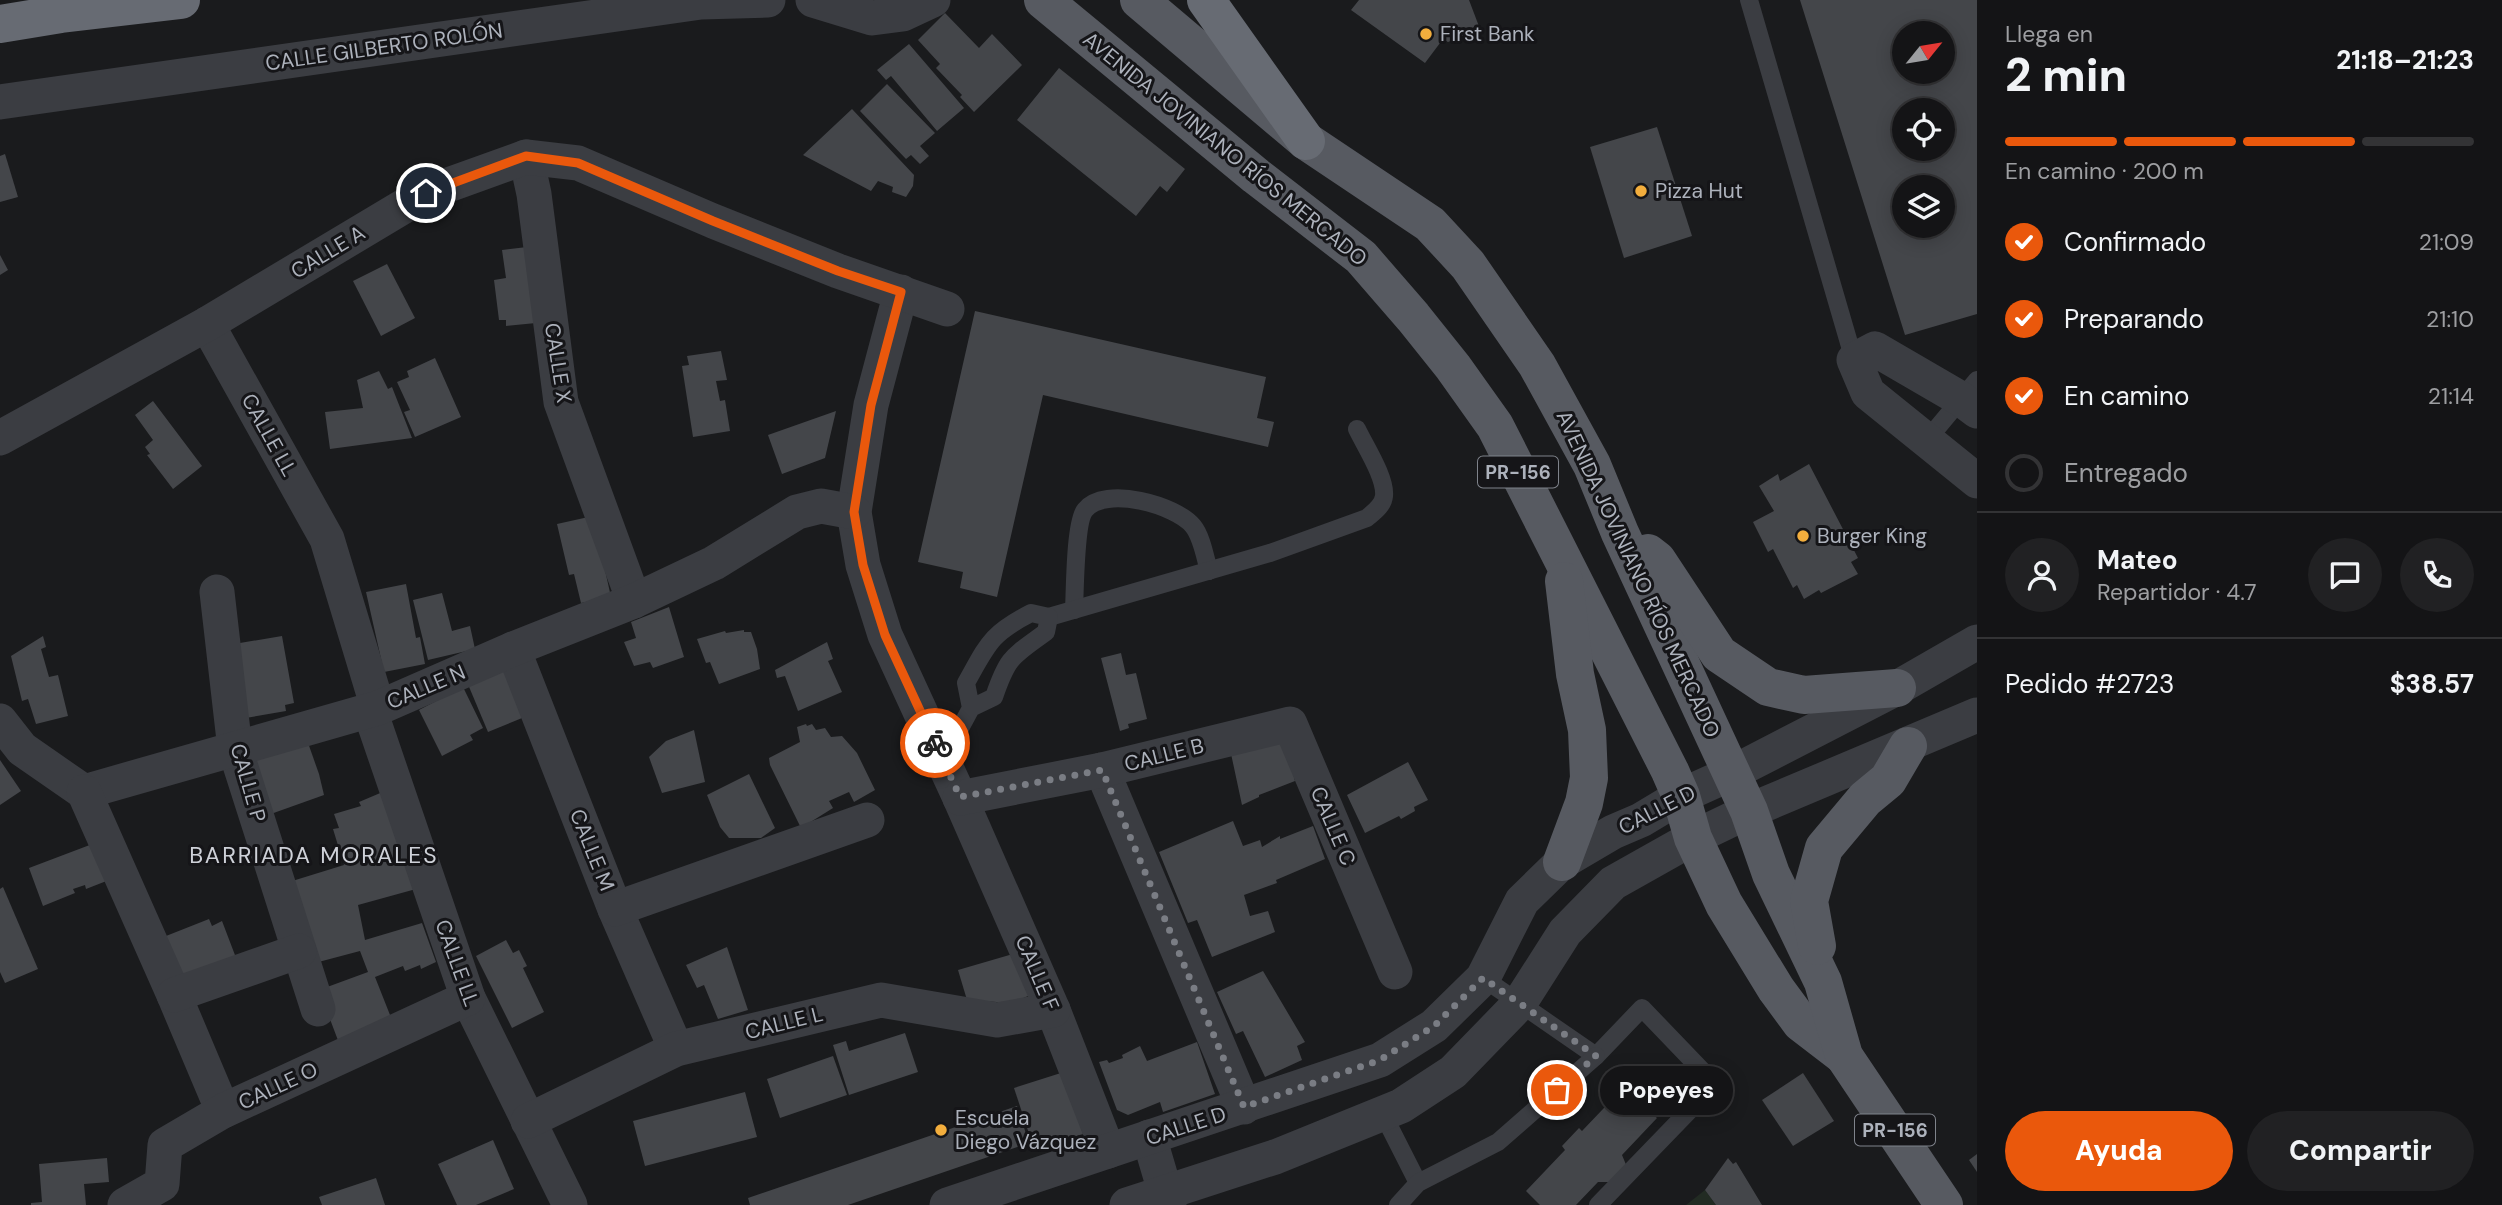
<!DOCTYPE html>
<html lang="es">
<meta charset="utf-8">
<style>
body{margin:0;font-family:"DM Sans",sans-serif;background:#212123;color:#f1f3f6;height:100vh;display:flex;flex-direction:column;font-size:26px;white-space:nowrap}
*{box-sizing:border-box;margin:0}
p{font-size:23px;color:#9d9ea1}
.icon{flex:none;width:38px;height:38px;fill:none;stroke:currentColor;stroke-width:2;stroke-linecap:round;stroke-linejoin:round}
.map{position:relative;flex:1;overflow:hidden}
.sheet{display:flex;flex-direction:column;background:#141416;width:525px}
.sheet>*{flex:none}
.needle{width:46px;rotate:60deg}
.tools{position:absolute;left:1892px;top:21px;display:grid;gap:14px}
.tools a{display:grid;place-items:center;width:63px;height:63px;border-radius:50%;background:#141416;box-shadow:0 4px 18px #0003,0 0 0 2px #333335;font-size:35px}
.pin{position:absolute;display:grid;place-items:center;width:60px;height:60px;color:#fff;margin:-30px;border:4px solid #fff;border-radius:50%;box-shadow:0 2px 7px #0007}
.courier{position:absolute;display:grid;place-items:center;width:70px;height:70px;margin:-35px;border:5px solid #ea580c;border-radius:50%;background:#fff;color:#222;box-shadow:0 2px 9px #0007}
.bubble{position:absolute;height:49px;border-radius:24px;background:#141416;box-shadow:0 4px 18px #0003,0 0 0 2px #333335;font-size:23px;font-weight:800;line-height:49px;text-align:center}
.overview em{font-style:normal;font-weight:800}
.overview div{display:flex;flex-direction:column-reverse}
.overview{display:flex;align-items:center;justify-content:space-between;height:119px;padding:0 28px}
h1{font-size:46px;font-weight:800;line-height:52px}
.bar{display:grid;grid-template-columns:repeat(4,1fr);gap:10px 7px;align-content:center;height:84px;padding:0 28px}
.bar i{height:9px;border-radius:5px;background:#333335}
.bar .on{background:#ea580c}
.bar p{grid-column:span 4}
.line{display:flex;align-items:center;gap:18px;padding:0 28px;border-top:2px solid #333335}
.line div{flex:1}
.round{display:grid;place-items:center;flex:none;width:74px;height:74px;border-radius:37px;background:#212123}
ol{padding:0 28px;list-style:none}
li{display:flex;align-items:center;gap:21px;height:77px}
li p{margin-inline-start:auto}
li .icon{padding:7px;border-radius:50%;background:#ea580c;color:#fff;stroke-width:4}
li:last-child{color:#9d9ea1}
li i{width:38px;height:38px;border:4px solid #333335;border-radius:50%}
.action{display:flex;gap:14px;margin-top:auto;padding:14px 28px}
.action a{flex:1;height:80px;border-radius:42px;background:#ea580c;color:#fff;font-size:28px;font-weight:800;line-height:80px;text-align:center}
.action a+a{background:#212123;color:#f1f3f6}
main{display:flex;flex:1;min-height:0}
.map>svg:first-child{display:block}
.green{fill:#222b23}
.building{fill:#44464a;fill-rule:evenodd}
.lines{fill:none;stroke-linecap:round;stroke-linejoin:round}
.lane{stroke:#3b3d42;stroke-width:18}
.street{stroke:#3b3d42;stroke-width:35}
.primary{stroke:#575a61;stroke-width:38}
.highway{stroke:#676b73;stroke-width:38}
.done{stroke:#7a7d84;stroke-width:7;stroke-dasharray:0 12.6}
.route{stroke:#ea580c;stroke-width:9}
.poi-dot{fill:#f3ae3d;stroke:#151518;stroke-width:2.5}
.labels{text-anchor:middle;stroke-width:6;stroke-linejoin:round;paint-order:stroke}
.shield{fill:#151518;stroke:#7f838b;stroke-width:2}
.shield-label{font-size:19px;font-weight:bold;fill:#adb2bc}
.poi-label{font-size:21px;fill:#adb2bc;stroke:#151518;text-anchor:start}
.street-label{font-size:21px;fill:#adb2bc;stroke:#151518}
.neighbourhood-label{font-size:23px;letter-spacing:2px;fill:#ced1d8;stroke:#151518}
</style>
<main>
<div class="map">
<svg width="1977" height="1205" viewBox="0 0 1977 1205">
<rect width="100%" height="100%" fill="#1a1b1d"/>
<polygon class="green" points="1705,1190 1716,1205 1686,1205"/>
<g class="building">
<polygon points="1359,0 1469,0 1480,29 1448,42 1443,39 1425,63 1351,10"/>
<path d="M1800,0h177v314l-72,21zM1904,33h38v39h-38zM1904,110h38v39h-38zM1904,187h38v39h-38z"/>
<polygon points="945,13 979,48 992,34 1022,65 974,112 960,97 962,95 936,68 940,64 918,40"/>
<polygon points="909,44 964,108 937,131 891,76 886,80 877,70"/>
<polygon points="1059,68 1185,169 1167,192 1160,186 1136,216 1017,120"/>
<polygon points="887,84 935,133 920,146 929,156 920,164 911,155 906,159 860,111"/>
<polygon points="852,109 914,175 913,186 906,197 892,192 893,187 878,181 871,191 803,155"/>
<polygon points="1657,127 1692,236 1624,258 1590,147"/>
<polygon points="5,154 18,197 0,202 0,156"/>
<polygon points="527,247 536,323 506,326 506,320 499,320 494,280 506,278 502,250"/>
<polygon points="0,255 8,270 0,275"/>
<polygon points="387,264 415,318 381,336 353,281"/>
<polygon points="975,311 1266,377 1257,418 1274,422 1268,447 1043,395 997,597 960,588 963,572 918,562"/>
<polygon points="721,351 727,380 716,381 720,401 725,400 730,431 693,437 682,366 689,365 687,356"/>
<polygon points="435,358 461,417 415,437 404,412 410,410 397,382 409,377 407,371"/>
<polygon points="379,371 388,389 392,387 412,438 330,449 325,412 363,408 357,380"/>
<polygon points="153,401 202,466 173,489 147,455 150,454 145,447 153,440 135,415"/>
<polygon points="836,411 825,458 782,474 768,435"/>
<polygon points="1809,464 1858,558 1851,562 1858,574 1821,593 1819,590 1804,599 1797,585 1793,588 1773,549 1768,552 1753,522 1774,511 1759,486 1778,474 1780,481"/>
<polygon points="593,516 611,597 581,603 574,574 569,575 557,524"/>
<polygon points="406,584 416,638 420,637 425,664 384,672 366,592"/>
<polygon points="442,593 452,631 470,626 475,649 428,660 413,600"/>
<polygon points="669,607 684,657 653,668 650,662 634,666 624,642 636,638 631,622"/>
<polygon points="744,630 744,632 751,632 757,649 760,669 719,684 710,662 706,663 697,639 725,631 726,633"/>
<polygon points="43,636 46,647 41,649 49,677 58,675 68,716 36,724 28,699 22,701 11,656"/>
<polygon points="282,636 294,703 285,705 286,711 246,718 234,644"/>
<polygon points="827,642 833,659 828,661 842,692 798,711 785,676 777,678 775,670"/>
<polygon points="1121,653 1126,675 1136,673 1147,719 1128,724 1129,728 1120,731 1101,658"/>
<polygon points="507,666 527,716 488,732 467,682"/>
<polygon points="463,687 483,728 470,735 473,740 442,756 419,710"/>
<polygon points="806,724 807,726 812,724 816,730 825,728 831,737 842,736 857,753 875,790 854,802 849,792 829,801 833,808 801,828 770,765 769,758 800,742 797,727"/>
<polygon points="694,730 705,782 662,793 649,757 666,741"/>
<polygon points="1284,736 1295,781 1259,795 1259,797 1242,805 1230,749"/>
<polygon points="307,740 319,774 324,795 268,815 252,761"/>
<polygon points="0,760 21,791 0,805"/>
<polygon points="1408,762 1428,800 1414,807 1415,811 1401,819 1399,816 1365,833 1347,795"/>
<polygon points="749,774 775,828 761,838 729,838 720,827 707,795"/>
<polygon points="385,791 416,889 358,905 365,940 422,923 436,962 421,969 420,965 405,971 403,966 375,977 392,1020 339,1043 319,990 368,972 360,951 311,964 289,882 344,865 333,829 339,828 334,814 361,806 359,802"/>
<polygon points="1233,821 1243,846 1260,840 1262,847 1280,836 1280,839 1313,826 1325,859 1276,880 1277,883 1244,895 1250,916 1268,911 1275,932 1212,957 1197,920 1188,923 1159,852"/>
<polygon points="95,843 109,880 86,889 85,885 73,889 75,893 43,906 29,868"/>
<polygon points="3,887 38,969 5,983 0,972 0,889"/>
<polygon points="209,919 212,926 222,921 238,963 184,983 166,936"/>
<polygon points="506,940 513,953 519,950 527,966 523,968 544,1012 512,1028 476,956"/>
<polygon points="727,947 748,1010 718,1019 704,985 697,988 686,965"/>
<polygon points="1020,952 1033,994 1011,1003 967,1000 958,970"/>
<polygon points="1263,971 1305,1042 1297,1046 1302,1060 1265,1077 1243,1031 1236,1034 1217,992"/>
<polygon points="905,1033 918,1072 849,1095 833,1045 846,1041 849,1051"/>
<polygon points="1197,1042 1215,1094 1163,1112 1160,1102 1128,1115 1117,1110 1099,1062 1107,1060 1109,1063 1123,1058 1122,1055 1140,1046 1147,1061"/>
<polygon points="833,1056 847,1095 780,1118 767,1079"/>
<polygon points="1064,1072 1083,1134 1034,1149 1014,1088"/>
<polygon points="1803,1073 1834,1121 1793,1146 1762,1100"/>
<polygon points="1634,1085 1658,1108 1652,1114 1657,1118 1622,1155 1627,1167 1613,1182 1598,1182 1576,1205 1540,1205 1526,1191 1565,1150 1562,1146 1579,1128 1582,1131 1624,1087 1628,1091"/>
<polygon points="745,1092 757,1137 645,1166 633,1121"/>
<polygon points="1017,1106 1029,1143 848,1205 750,1205 748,1198"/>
<polygon points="493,1140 514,1189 476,1205 457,1205 438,1164"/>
<polygon points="1977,1154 1977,1172 1969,1160"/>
<polygon points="107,1158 109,1182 84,1184 86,1205 31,1205 31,1203 42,1202 39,1164"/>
<polygon points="1728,1158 1733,1164 1736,1162 1762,1205 1716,1205 1705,1190"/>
<polygon points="376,1178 385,1205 322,1205 319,1197"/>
</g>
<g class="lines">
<g class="lane">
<polyline points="1749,0 1854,360"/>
<polyline points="1927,440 1977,380"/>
<path d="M1074,610c1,-19 1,-88 11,-100 20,-25 91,-5 108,16 9,11 12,31 16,45"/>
<path d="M1049,617l221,-64 97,-35c7,-6 16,-12 17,-22 2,-18 -19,-50 -27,-67"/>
<path d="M943,760l28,-52 23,-11c14,-41 18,-40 52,-65l3,-15 -18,-4c-41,21 -43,31 -65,70l5,25"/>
<polyline points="1483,978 1596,1056 1642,1008 1715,1084 1598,1205"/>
<polyline points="1383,1114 1418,1183"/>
<polyline points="1398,1205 1418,1183 1498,1142 1596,1056"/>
</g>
<g class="street">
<polyline points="813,0 872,18 903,14 933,0"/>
<polyline points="0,102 701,2 768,0"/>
<polyline points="526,157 534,194 561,402 634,601"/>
<polyline points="901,292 871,405 854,512 863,565 885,635 960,798 1053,1010 1108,1151"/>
<polyline points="207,324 327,539 378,708"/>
<polyline points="1977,411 1961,399 1875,349 1854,360 1868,393 1977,481"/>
<polyline points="0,438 207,324 426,193 526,157 578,163 713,221 838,271 947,309"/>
<polyline points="217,592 235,749 318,1009"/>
<polyline points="513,649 615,909 676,1049"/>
<polyline points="370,711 468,998 570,1205"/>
<polyline points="0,721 22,749 84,792 378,708 513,649 634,601 714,563 797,512 821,506 854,512"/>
<polyline points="1102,770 1244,1107"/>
<polyline points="84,792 174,995 223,1111"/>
<polyline points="960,798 1102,770 1290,724 1395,972"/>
<polyline points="615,909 867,820"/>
<polyline points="174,995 299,951"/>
<polyline points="528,1121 676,1049 881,1000 997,1020 1053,1010"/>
<polyline points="1149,1137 1169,1205"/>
<polyline points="125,1205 162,1184 165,1145 223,1111 468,998"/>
<polyline points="947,1205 1380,1060 1434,1026 1483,978 1522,901 1562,862 1613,832 1641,820 1681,796 1732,773 1897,688 1977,642"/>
<polyline points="1127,1205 1275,1157 1401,1106 1453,1072 1519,1004 1565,932 1613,883 1693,838 1749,811 1977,715"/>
</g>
<g class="primary">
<polyline points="1043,0 1256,176 1361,257 1413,317 1453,367 1495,426 1670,771 1681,796 1693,838 1724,904 1776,989 1801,1023 1844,1056"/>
<polyline points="1139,0 1306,141 1430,224 1468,265 1537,365 1592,465 1620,533 1749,811 1771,874 1823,982 1844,1056 1944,1205"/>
<polyline points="1648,553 1657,560 1719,654 1768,687 1804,695 1897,688"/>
<polyline points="1562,862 1584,803 1589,778 1587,730 1575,674 1564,581"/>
<polyline points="1817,946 1809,901 1824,848 1865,799 1888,780 1908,746"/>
</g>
<g class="highway">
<polyline points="1206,0 1306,141"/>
<polyline points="0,24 61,14 181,0"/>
</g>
</g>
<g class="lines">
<polyline class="done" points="935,743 960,797 1102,770 1244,1107 1380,1060 1434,1026 1483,978 1596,1056 1557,1090"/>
<polyline class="route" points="426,193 526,156 578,163 713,221 838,271 901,292 871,405 854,512 863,565 885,635 935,743"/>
</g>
<g class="poi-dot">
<circle cx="1426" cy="34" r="7"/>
<circle cx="1641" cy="191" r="7"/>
<circle cx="1803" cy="536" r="7"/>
<circle cx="941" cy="1130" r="7"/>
</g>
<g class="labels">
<g class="shield">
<rect x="1478" y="456.5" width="80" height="31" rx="5"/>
<rect x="1855" y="1114.5" width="80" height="31" rx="5"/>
</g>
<g class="shield-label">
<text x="1518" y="479">PR-156</text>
<text x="1895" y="1137">PR-156</text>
</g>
<g class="poi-label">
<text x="1440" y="41">First Bank</text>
<text x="1655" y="198">Pizza Hut</text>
<text x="1817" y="543">Burger King</text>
<text x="955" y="1125">Escuela<tspan x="955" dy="24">Diego Vázquez</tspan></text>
</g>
<g class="street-label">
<text transform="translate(384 47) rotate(-8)" y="7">CALLE GILBERTO ROLÓN</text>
<text transform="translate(1225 149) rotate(39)" y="7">AVENIDA JOVINIANO RÍOS MERCADO</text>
<text transform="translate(328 252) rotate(-31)" y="7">CALLE A</text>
<text transform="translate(558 363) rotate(81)" y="7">CALLE X</text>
<text transform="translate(269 435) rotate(61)" y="7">CALLE LL</text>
<text transform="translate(1638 574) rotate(65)" y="7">AVENIDA JOVINIANO RÍOS MERCADO</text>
<text transform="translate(426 687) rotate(-23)" y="7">CALLE N</text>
<text transform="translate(1164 755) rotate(-14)" y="7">CALLE B</text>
<text transform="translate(248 783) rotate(74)" y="7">CALLE P</text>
<text transform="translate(1657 810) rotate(-27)" y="7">CALLE D</text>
<text transform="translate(1333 826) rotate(67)" y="7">CALLE C</text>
<text transform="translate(592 850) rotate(68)" y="7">CALLE M</text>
<text transform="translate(457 963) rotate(70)" y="7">CALLE LL</text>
<text transform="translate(1037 973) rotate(67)" y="7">CALLE F</text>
<text transform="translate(784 1023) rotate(-14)" y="7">CALLE L</text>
<text transform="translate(278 1086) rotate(-25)" y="7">CALLE O</text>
<text transform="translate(1186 1126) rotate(-18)" y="7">CALLE D</text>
</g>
<g class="neighbourhood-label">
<text x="314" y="863">BARRIADA MORALES</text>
</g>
</g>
</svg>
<div class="tools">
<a><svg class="needle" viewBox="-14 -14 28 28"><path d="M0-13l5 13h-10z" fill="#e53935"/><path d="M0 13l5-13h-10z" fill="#9d9ea1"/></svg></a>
<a><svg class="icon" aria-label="locate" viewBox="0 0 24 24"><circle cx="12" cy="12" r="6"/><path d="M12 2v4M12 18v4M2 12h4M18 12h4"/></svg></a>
<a><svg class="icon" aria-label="layers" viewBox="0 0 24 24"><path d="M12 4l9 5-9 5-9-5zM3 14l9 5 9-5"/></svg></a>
</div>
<div class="pin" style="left:1557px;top:1090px;background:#ea580c"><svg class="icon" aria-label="bag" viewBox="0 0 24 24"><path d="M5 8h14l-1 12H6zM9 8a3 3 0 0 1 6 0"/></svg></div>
<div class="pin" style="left:426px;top:193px;background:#1f2937"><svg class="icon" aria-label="home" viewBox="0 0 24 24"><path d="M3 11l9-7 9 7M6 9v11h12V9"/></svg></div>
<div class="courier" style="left:935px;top:743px"><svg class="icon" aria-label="bike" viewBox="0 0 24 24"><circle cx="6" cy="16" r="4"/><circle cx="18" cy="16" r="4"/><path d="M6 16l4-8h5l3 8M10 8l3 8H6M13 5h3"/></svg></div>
<div class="bubble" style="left:1600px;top:1066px;width:133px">Popeyes</div>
</div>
<section class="sheet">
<div class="overview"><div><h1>2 min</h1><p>Llega en</p></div><em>21:18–21:23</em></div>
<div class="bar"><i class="on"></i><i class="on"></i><i class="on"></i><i></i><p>En camino · 200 m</p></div>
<ol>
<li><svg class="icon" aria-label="check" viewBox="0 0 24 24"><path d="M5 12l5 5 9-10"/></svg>Confirmado<p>21:09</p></li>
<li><svg class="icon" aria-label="check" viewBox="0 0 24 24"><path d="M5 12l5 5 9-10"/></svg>Preparando<p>21:10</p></li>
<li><svg class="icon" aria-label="check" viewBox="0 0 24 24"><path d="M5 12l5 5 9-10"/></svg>En camino<p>21:14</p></li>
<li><i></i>Entregado</li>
</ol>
<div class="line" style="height:126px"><a class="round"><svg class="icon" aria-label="person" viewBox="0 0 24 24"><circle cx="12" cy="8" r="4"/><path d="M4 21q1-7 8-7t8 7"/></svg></a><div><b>Mateo</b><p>Repartidor · 4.7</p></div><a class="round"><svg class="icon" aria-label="chat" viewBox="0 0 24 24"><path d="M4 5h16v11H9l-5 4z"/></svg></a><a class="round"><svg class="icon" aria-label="phone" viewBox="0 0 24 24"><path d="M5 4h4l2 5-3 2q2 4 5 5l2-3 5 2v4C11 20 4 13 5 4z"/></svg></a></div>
<div class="line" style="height:91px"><div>Pedido #2723</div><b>$38.57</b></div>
<div class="action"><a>Ayuda</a><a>Compartir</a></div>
</section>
</main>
